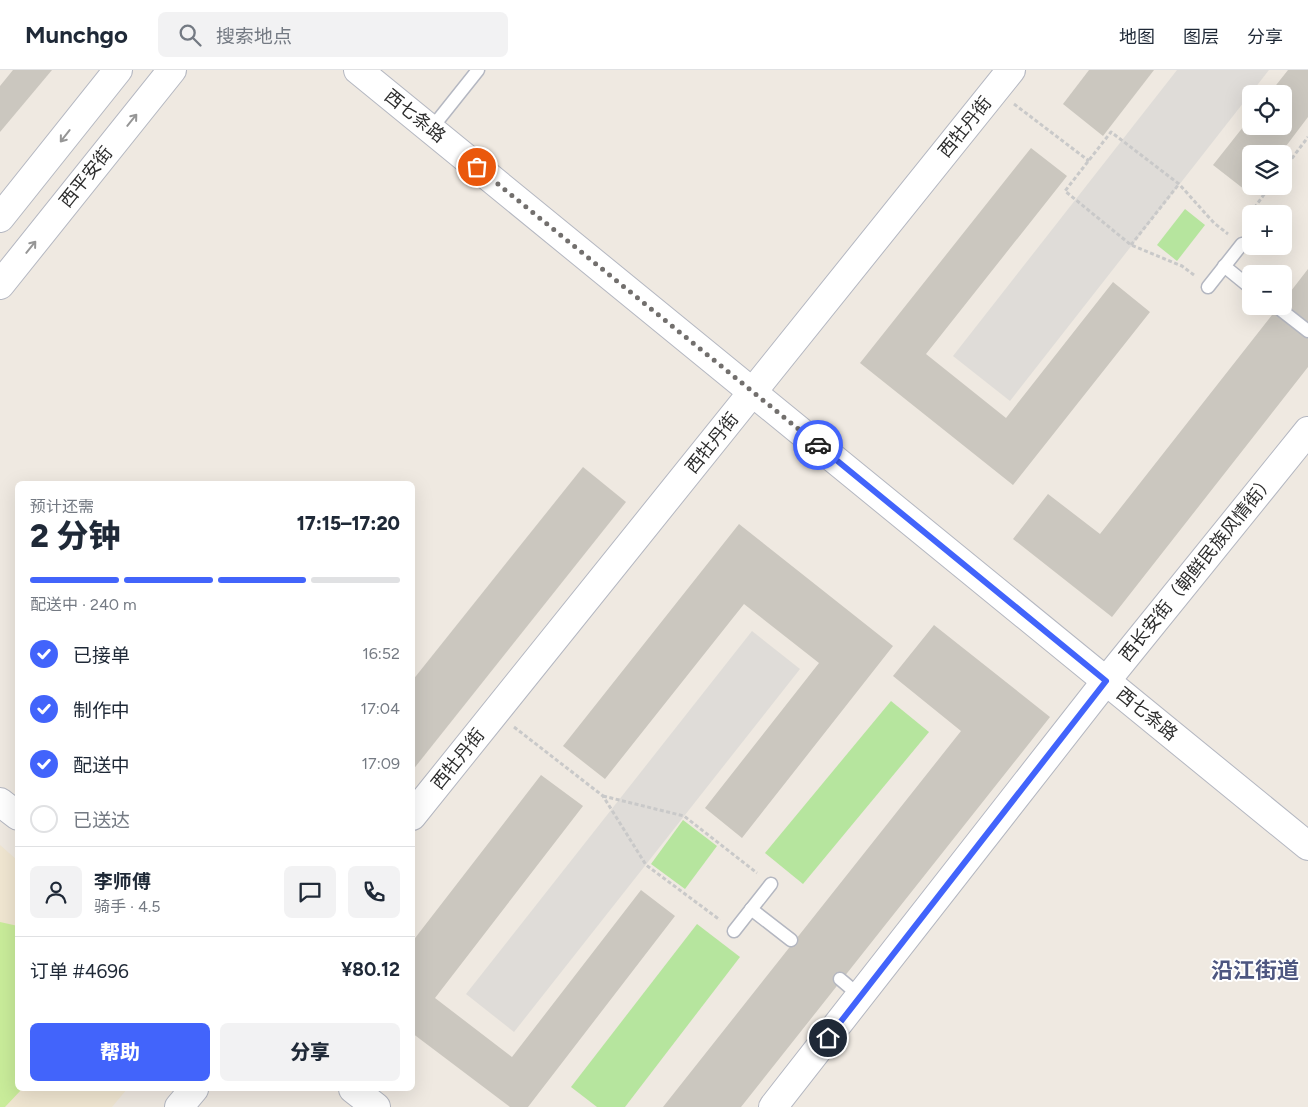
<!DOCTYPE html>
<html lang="zh">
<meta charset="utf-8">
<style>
body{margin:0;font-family:Figtree,"Noto Sans SC",sans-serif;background:#f2f2f3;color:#1f2937;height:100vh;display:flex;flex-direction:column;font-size:19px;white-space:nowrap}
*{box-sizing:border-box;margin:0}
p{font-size:16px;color:#747a83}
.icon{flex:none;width:28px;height:28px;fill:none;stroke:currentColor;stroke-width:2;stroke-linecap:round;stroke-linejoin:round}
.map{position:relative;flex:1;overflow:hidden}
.details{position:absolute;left:15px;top:411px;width:400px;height:610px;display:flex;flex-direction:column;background:#fff;border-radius:8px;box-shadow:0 5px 20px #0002}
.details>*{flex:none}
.controls{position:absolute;left:1242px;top:15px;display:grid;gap:10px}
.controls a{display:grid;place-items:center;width:50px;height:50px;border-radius:8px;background:#fff;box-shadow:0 5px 20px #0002;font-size:25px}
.pin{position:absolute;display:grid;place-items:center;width:42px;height:42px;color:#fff;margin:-21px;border:2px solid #fff;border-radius:50%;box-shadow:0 1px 5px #0007}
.courier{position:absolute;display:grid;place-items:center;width:50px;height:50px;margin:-25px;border:4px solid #4264fb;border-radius:50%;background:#fff;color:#222;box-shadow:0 1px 6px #0007}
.summary em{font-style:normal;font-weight:800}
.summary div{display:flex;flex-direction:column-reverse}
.summary{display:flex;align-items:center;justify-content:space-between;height:85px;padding:0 15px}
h1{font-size:32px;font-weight:800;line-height:38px}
.bar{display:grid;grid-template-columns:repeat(4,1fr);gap:8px 5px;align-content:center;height:60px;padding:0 15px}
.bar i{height:6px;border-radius:4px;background:#e0e1e3}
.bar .on{background:#4264fb}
.bar p{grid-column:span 4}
.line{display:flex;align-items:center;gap:12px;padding:0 15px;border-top:1px solid #e0e1e3}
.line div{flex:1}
.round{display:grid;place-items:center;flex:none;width:52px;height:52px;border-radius:8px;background:#f2f2f3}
ol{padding:0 15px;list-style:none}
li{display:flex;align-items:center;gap:15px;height:55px}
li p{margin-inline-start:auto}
li .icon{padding:5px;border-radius:50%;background:#4264fb;color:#fff;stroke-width:4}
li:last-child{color:#747a83}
li i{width:28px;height:28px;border:2px solid #e0e1e3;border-radius:50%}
.cta{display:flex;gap:10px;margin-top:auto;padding:10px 15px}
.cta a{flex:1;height:58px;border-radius:8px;background:#4264fb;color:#fff;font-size:20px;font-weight:800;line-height:58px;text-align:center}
.cta a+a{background:#f2f2f3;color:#1f2937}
header{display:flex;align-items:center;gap:30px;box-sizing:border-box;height:70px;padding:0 25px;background:#fff;border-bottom:1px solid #e0e1e3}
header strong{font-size:24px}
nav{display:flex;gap:28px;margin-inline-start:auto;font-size:18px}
.search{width:350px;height:45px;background:#f2f2f3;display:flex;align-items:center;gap:12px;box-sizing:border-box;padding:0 18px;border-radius:8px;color:#747a83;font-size:19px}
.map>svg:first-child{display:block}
.education{fill:#f0e6d1}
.green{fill:#b6e59e}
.pitch{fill:#c9ec9a}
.plaza{fill:#dfdcd8}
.building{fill:#cbc7bf}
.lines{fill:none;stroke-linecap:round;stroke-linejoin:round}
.service-casing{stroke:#b4b7c1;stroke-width:15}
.tertiary-casing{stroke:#b4b7c1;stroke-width:30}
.secondary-casing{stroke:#b4b7c1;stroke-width:30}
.path{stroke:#c9c9c9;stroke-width:3;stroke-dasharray:4 2.5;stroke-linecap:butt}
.service{stroke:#fff;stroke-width:12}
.tertiary{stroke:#fff;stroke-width:28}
.secondary{stroke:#fff;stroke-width:28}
.oneway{stroke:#969696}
.done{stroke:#726f6d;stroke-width:5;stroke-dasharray:0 9}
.route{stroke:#4264fb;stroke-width:6}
.labels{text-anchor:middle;stroke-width:4;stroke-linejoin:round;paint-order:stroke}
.street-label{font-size:18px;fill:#2e2e2e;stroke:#fff}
.district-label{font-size:22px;font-weight:bold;fill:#4d5680;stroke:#fff}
</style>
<header>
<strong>Munchgo</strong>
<div class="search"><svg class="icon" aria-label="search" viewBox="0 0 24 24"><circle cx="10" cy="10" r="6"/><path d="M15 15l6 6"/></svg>搜索地点</div>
<nav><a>地图</a><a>图层</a><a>分享</a></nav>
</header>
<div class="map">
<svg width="1308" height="1037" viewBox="0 0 1308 1037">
<rect width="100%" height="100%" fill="#efe9e1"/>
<polygon class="education" points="0,775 17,790 18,1019 127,1019 112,1037 0,1037"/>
<g class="green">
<polygon points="1185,139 1205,155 1177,191 1157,175"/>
<polygon points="891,631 929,662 803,814 765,783"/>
<polygon points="683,750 717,776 685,819 651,794"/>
<polygon points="697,854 740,887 625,1037 597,1037 571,1017"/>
</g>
<polygon class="pitch" points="0,852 18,856 18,1019 22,1019 5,1037 0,1037"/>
<g class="plaza">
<polygon points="1177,0 1269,0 1010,331 953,286"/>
<polygon points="752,561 800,599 514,962 466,924"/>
</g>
<g class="building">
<polygon points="13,0 52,0 0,62 0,16"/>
<polygon points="1089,0 1154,0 1103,66 1063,34"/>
<polygon points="1288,0 1308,0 1308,47 1280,84 1251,84 1251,116 1254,116 1249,123 1213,95 1251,47 1251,56 1284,56 1284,24 1269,24"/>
<polygon points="1031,78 1067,106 926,284 1006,348 1113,212 1150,242 1013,415 860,293"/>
<polygon points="1308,199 1308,297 1112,547 1013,469 1048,424 1100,464 1279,236 1284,236 1284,230"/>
<polygon points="583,397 626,432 412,701 412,611"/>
<polygon points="739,454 893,576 742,768 705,738 819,593 744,534 605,709 563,676"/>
<polygon points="934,555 1050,647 741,1037 663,1037 961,661 893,606"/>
<polygon points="541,705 583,736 435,928 512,987 641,820 675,846 528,1037 510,1037 412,963 412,872"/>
</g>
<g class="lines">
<defs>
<g id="service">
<polyline points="431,59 478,0"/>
<polyline points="1224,196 1251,218"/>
<polyline points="1208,217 1242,174"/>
<polyline points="1276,236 1308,261"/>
<polyline points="751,839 791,870"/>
<polyline points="734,861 771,814"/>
<polyline points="840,909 860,926"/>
</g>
<g id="tertiary">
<polyline points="358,0 1308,776"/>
<polyline points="0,732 18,746"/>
<polyline points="353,1019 376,1037"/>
<polyline points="773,1037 1106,611 1308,361"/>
</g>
<g id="secondary">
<polyline points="0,148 118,0"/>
<polyline points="0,215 172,0"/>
<polyline points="412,746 1011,0"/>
<polyline points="179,1037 194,1019"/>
</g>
</defs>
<use href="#service" class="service-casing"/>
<use href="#tertiary" class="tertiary-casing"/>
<use href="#secondary" class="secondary-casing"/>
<g class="path">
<polyline points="1014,34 1089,91"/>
<polyline points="1284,99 1308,67"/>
<polyline points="1252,144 1255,137 1270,116"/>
<polyline points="1247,159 1251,146"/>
<polyline points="1131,175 1179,114"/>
<polyline points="1194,205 1182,196 1131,175 1065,121 1111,62 1179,114 1214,153 1228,164"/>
<polyline points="514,657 603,726 646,795 720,850"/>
<polyline points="603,726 684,746 757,803"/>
</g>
<use href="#service" class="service"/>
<use href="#tertiary" class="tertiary"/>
<use href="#secondary" class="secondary"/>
</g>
<defs><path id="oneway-shaft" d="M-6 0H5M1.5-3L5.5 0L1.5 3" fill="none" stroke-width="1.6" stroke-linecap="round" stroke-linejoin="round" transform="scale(1.25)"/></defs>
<g class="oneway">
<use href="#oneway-shaft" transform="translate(132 50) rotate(-51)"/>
<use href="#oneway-shaft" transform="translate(65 66) rotate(128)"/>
<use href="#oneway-shaft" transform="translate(31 177) rotate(-51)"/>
</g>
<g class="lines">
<polyline class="done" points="477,97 818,375"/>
<polyline class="route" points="818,375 1106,611 828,968"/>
</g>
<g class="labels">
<g class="street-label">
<text transform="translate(415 46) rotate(39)" y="6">西七条路</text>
<text transform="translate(965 57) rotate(-51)" y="6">西牡丹街</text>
<text transform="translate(86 107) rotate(-51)" y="6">西平安街</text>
<text transform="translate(712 373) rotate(-51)" y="6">西牡丹街</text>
<text transform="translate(1197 498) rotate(-51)" y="6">西长安街（朝鲜民族风情街）</text>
<text transform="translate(1147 644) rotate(39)" y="6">西七条路</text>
<text transform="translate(458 689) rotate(-51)" y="6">西牡丹街</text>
</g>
<g class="district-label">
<text x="1255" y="908">沿江街道</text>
</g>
</g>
</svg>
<div class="controls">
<a><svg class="icon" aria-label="locate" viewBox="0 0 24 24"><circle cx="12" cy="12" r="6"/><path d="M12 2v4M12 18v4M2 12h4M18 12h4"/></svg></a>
<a><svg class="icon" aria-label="layers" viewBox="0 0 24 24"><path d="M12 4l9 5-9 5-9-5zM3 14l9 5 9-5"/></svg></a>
<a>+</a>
<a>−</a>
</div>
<div class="pin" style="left:477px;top:97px;background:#ea580c"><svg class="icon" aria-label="bag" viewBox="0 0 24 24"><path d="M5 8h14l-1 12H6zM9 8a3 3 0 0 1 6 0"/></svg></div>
<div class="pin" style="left:828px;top:968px;background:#1f2937"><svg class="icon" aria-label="home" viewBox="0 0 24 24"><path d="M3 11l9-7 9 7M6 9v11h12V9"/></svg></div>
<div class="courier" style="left:818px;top:375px"><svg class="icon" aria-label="car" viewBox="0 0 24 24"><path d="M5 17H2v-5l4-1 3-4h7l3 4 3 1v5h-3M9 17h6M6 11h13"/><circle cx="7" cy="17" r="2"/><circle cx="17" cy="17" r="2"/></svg></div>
<section class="details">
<div class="summary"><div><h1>2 分钟</h1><p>预计还需</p></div><em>17:15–17:20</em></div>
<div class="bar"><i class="on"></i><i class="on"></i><i class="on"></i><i></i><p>配送中 · 240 m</p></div>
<ol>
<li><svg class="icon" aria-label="check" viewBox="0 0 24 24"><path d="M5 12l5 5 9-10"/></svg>已接单<p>16:52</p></li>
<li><svg class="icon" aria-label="check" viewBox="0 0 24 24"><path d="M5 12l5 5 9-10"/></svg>制作中<p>17:04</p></li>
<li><svg class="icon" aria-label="check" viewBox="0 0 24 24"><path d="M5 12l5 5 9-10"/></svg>配送中<p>17:09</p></li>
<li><i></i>已送达</li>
</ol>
<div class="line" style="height:90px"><a class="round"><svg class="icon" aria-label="person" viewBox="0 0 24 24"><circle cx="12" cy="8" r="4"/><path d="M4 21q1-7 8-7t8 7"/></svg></a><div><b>李师傅</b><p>骑手 · 4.5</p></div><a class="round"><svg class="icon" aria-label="chat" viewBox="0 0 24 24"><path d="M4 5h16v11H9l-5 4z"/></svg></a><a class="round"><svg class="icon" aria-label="phone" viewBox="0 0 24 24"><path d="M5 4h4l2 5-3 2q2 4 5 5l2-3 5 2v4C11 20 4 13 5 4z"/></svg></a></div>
<div class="line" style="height:65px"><div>订单 #4696</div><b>¥80.12</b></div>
<div class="cta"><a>帮助</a><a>分享</a></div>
</section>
</div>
